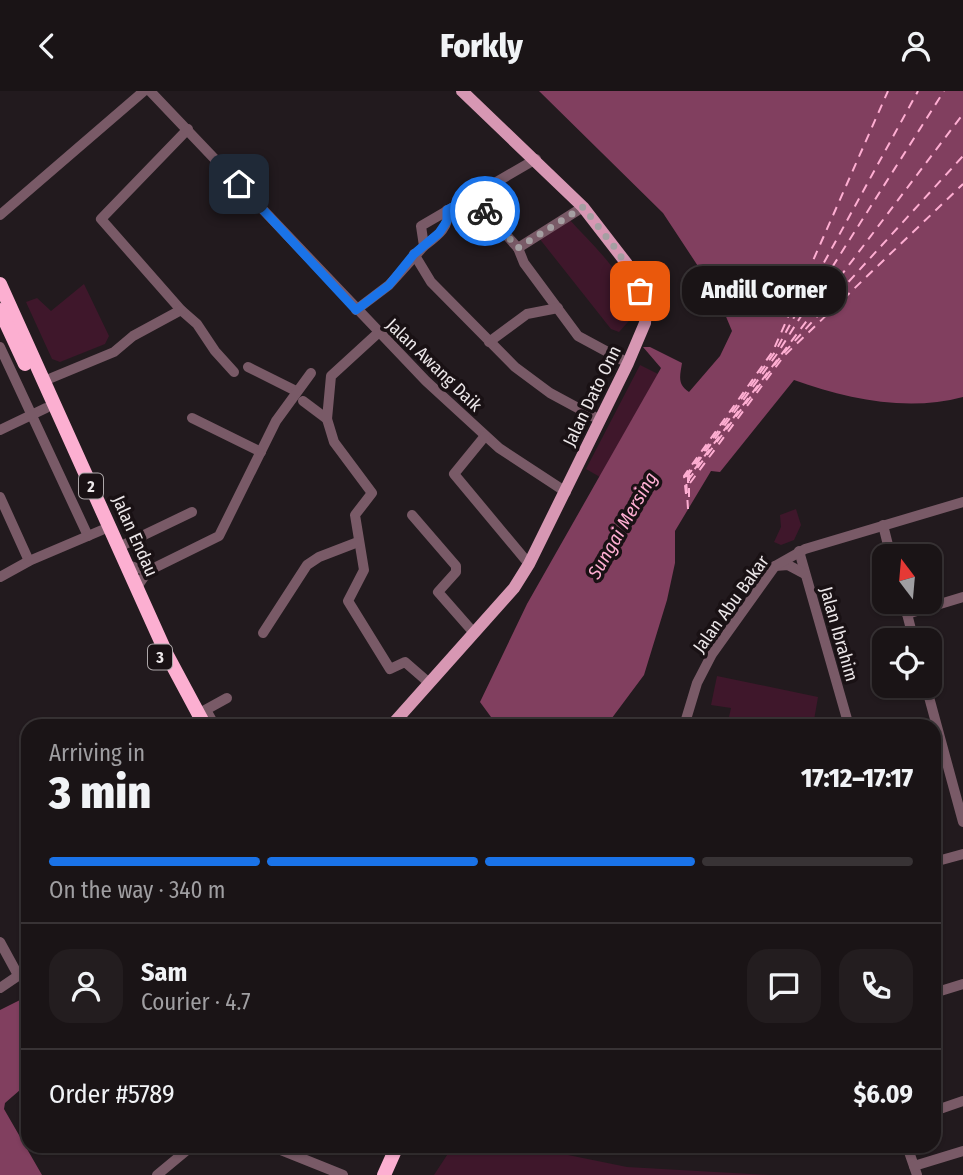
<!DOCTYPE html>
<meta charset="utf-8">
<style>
body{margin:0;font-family:"Fira Sans Condensed",sans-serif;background:#231d1f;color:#f1f3f6;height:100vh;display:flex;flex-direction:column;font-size:26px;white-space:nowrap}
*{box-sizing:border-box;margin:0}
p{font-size:23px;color:#9f9ea1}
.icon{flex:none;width:38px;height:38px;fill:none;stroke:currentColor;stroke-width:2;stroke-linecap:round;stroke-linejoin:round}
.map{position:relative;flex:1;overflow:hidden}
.panel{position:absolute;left:21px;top:628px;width:920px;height:434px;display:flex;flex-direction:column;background:#1a1416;border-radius:21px;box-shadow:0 2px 5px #0004,0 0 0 2px #383335}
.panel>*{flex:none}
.needle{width:46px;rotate:344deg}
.controls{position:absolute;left:872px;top:453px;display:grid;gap:14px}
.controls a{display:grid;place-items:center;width:70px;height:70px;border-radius:14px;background:#1a1416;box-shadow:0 2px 5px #0004,0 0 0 2px #383335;font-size:35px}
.pin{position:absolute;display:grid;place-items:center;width:60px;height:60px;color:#fff;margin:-30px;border-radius:14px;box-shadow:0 4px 10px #0006}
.courier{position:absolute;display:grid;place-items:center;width:70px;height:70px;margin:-35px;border:5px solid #1a73e8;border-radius:50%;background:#fff;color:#222;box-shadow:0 2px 9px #0007}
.bubble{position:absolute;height:49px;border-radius:21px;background:#1a1416;box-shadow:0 2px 5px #0004,0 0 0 2px #383335;font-size:23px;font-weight:800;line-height:49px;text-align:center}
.head em{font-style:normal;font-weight:800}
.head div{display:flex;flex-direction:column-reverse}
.head{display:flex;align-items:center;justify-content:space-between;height:119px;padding:0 28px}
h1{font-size:46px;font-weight:800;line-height:52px}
.bar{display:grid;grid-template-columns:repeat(4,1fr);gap:10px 7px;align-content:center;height:84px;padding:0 28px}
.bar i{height:9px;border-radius:5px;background:#383335}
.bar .active{background:#1a73e8}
.bar p{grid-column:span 4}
.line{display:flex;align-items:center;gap:18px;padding:0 28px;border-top:2px solid #383335}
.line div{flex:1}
.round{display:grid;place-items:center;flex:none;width:74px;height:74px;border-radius:21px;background:#231d1f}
header{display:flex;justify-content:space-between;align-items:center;height:91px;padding:0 28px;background:#1a1416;font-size:32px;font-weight:800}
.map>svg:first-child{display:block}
.green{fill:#3f172b}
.water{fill:#813f5f}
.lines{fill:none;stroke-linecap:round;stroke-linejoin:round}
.ferry{stroke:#feaed2;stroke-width:2;stroke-dasharray:9 7;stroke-linecap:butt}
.minor{stroke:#795a67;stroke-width:10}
.major{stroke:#d797b3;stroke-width:12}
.highway{stroke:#fcafd1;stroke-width:14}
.done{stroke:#a59fa2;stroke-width:7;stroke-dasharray:0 12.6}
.route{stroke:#1a73e8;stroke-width:9}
.labels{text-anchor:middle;stroke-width:7;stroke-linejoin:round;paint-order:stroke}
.shield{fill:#191114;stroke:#ada7a9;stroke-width:2}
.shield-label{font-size:16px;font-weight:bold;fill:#ece7e9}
.street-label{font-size:18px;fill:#ece7e9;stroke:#191114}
.water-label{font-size:19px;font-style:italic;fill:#feaed2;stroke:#191114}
</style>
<header><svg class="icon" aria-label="back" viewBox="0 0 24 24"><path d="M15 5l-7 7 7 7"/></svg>Forkly<svg class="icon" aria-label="person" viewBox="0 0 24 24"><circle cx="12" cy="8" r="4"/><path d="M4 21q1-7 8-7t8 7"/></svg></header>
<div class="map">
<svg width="963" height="1084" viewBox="0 0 963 1084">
<rect width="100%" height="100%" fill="#221a1e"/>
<g class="green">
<path d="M569,128c26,29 59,57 66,95l-16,18 -8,-3 -72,-91z"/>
<polygon points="84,193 109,245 105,253 60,271 52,268 26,211 37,207 51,220"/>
<polygon points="640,274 658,283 600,386 586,378"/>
<polygon points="796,418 801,434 794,449 781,454 774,451 781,436 780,424"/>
<polygon points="717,585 818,606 813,635 727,635 731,617 711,614"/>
<polygon points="460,1055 524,1055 627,1076 770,1084 434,1084 451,1058"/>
</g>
<g class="water">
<path d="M539,0h424v306c-56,15 -116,2 -169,-17l-74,92 -9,-1 -36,60v32l-8,37 -23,75 -38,51h-121l6,-9 -11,-15 47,-98 134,-236 -18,-21h7l32,16c-2,13 -5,21 7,29l31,-36 12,-25 -15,-36 -54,-82z"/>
<polygon points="28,905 28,992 5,1012 4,1018 42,1084 0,1084 0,919"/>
</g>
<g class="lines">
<g class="ferry">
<polyline points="685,386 775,261 918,0"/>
<polyline points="688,392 688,387 963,23"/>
<polyline points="690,392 784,265 963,93"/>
<polyline points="686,403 684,385 773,260 888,0"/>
<polyline points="689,406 689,388 782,264 963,65"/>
<polyline points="688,418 686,387 777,263 944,0"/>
</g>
<g class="minor">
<polyline points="150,0 426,290 499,357 566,401"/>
<polyline points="188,38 101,128 181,219 197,233 215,260 234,281"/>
<polyline points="475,104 490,126 518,157"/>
<polyline points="0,124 144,0"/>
<path d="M424,155c12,-9 27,-19 23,-36"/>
<polyline points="518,157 524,172 578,245 628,272"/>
<polyline points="518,157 583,116"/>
<polyline points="414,163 431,191 515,276 550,302 600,329"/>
<polyline points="356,219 389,194 424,155 421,135 536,68"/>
<polyline points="378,242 331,285 327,328 334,351 372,402 355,424 364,479 348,510 390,578 405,571 428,591"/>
<polyline points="489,251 527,223 558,217"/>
<polyline points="0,256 88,445"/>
<polyline points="248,276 296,300"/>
<polyline points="44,290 114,261 133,245 181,219"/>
<polyline points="303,310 327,328"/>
<polyline points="192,327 261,361"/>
<polyline points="0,339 46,317"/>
<polyline points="485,345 454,383 529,473"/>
<polyline points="0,406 29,470"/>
<polyline points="412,424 456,475 456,481 438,501 474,542"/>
<polyline points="883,434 891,466"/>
<polyline points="119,456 192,421"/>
<polyline points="799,460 849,635"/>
<polyline points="127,474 148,480 137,496"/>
<polyline points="775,475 788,474 805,483"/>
<polyline points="148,480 219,445 276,330 311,282"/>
<polyline points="0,486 29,470 102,439"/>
<polyline points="904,511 914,550"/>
<polyline points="907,523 963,506"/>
<polyline points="263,542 307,474 319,466 358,451"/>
<polyline points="926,595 963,731"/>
<polyline points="206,619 215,635"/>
<polyline points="198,623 227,607"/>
<polyline points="684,635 697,592 712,563 775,475 805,458 963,411"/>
<polyline points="934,771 963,763"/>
<polyline points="0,851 18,884"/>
<polyline points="0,897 28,878"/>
<polyline points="934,902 963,893"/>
<polyline points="934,1020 963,1010"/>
<polyline points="271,1055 343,1084"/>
<polyline points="907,1055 917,1084"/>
<polyline points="914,1075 963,1060"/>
<polyline points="157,1084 192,1055"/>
</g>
<polyline class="major" points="391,635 514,497 529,473 628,272 645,232 646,219 627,173 583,116 462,0"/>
<g class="highway">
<polyline points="0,193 167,564 205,635"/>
<polyline points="0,219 25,273"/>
<polyline points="384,1084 397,1055"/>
</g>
</g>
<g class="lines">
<polyline class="done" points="485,120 518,157 583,116 619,162 640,200"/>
<polyline class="route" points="239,93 356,219 389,194 414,163 439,142 447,130 447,119 475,104 485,120"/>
</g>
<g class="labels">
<g class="shield">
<rect x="79" y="382.5" width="24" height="25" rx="5"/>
<rect x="148" y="553.5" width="24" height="25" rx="5"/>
</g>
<g class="shield-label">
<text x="91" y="401">2</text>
<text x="160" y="572">3</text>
</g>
<g class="street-label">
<text transform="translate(434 274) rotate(44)" y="6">Jalan Awang Daik</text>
<text transform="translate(592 305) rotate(-64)" y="6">Jalan Dato Onn</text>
<text transform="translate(135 445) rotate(66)" y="6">Jalan Endau</text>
<text transform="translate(731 513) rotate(-54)" y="6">Jalan Abu Bakar</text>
<text transform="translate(839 543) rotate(74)" y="6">Jalan Ibrahim</text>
</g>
<g class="water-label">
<text transform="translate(622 434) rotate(-60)" y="7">Sungai Mersing</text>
</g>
</g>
</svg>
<div class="controls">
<a><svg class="needle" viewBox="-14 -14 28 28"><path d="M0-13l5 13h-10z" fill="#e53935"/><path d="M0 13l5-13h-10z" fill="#9f9ea1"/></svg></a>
<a><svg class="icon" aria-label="locate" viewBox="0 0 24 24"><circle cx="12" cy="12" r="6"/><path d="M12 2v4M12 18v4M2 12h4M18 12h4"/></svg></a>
</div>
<div class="pin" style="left:640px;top:200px;background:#ea580c"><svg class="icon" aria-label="bag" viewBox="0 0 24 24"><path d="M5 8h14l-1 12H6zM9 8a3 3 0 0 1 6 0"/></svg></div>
<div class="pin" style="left:239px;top:93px;background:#1f2937"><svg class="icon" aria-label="home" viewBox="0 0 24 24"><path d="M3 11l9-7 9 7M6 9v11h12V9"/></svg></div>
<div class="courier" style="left:485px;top:120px"><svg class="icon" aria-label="bike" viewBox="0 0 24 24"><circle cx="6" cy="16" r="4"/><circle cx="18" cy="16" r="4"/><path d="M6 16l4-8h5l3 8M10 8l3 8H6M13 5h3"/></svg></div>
<div class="bubble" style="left:682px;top:175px;width:164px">Andill Corner</div>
<section class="panel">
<div class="head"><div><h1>3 min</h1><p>Arriving in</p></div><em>17:12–17:17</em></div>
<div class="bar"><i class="active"></i><i class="active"></i><i class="active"></i><i></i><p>On the way · 340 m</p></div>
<div class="line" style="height:126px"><a class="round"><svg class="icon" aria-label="person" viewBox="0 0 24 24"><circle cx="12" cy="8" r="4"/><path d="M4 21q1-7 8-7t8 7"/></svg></a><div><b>Sam</b><p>Courier · 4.7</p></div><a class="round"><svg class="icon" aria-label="chat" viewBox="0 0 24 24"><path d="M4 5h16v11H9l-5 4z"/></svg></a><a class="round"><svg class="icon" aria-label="phone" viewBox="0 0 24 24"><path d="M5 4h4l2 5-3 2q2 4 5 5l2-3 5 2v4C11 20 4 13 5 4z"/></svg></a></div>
<div class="line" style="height:91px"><div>Order #5789</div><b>$6.09</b></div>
</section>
</div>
